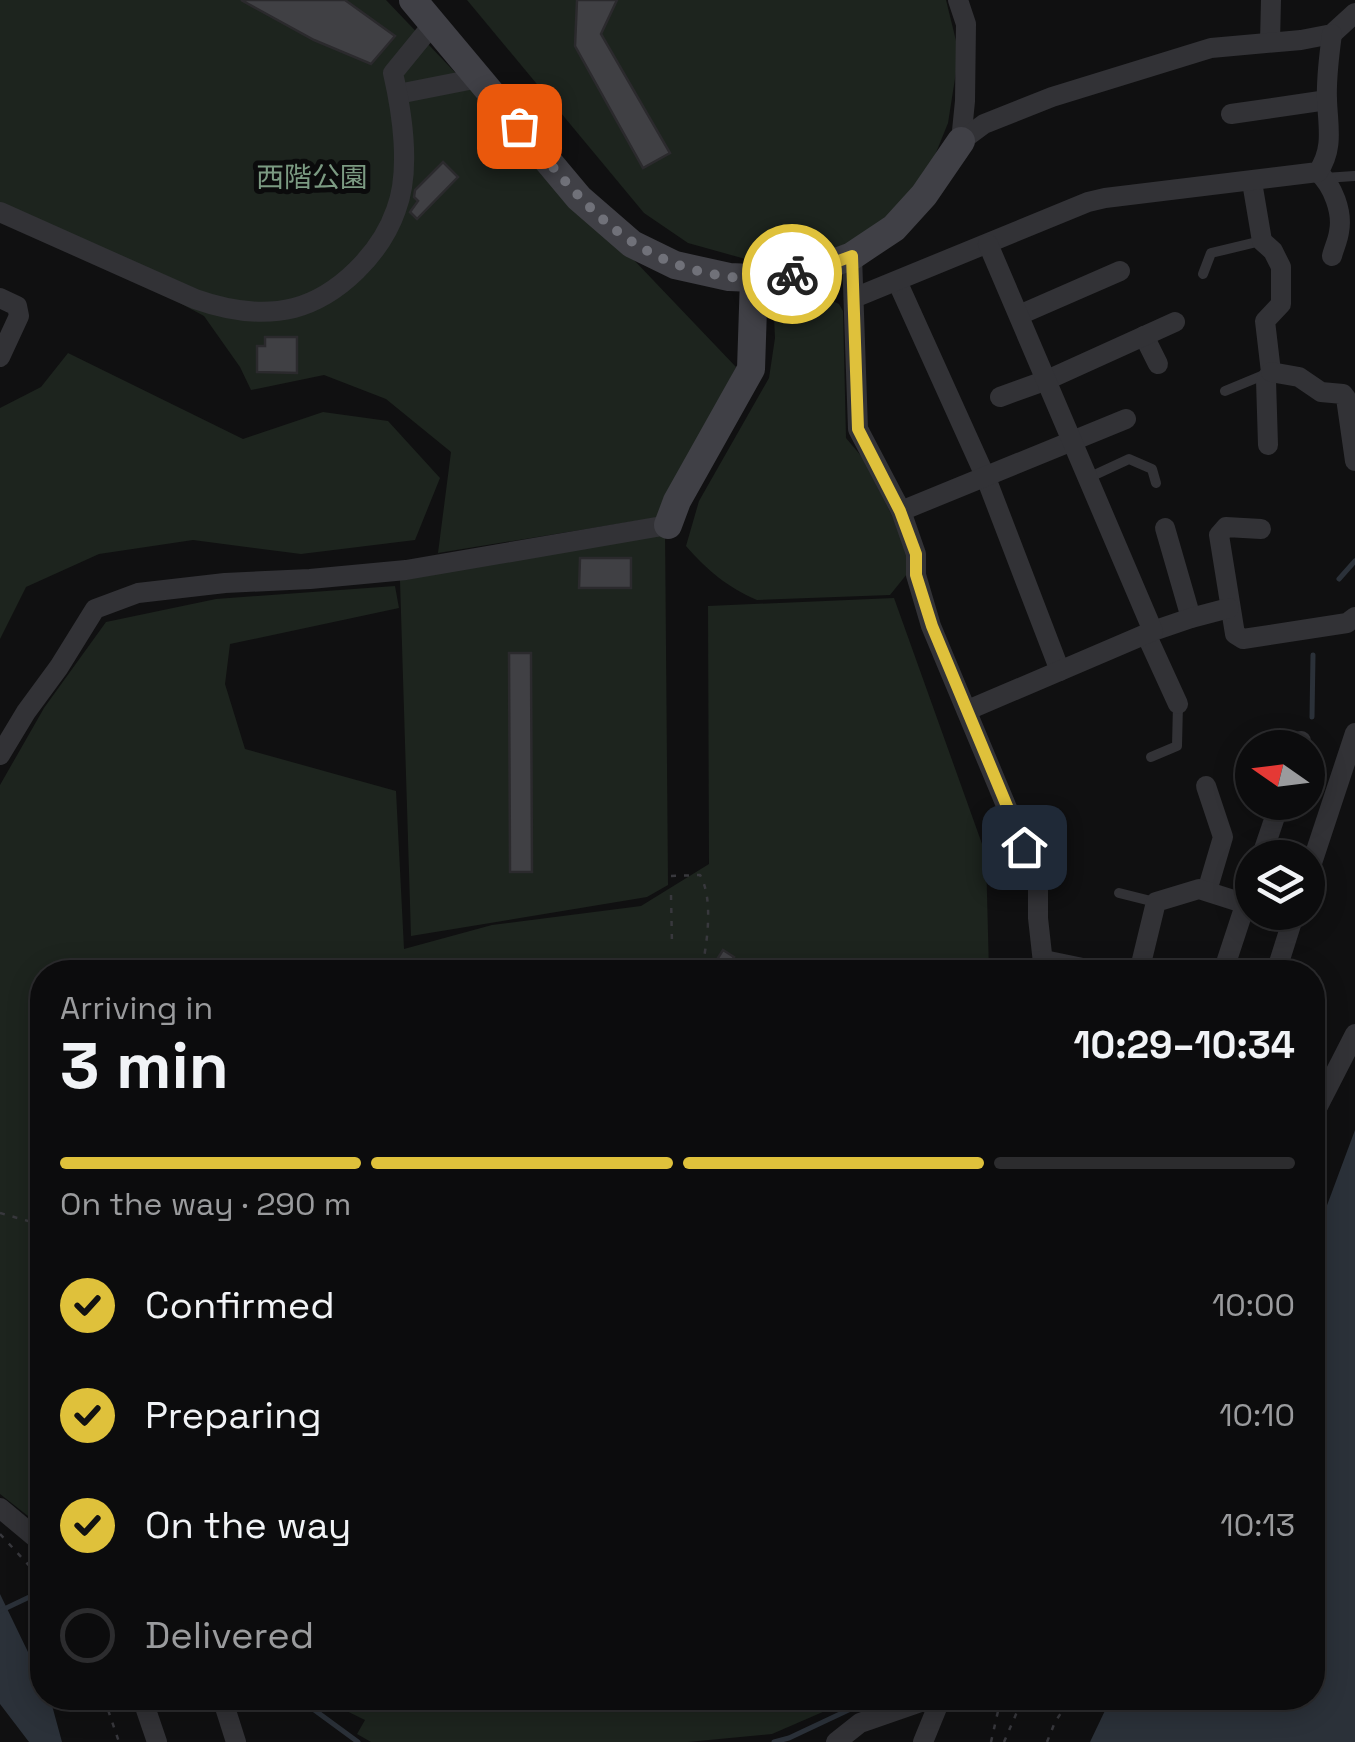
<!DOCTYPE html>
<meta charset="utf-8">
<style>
body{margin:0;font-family:"Space Grotesk","Noto Sans JP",sans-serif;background:#1a1a1b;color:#f1f3f6;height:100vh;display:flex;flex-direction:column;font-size:38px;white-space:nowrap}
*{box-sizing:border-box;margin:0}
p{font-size:32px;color:#9a9b9d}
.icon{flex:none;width:55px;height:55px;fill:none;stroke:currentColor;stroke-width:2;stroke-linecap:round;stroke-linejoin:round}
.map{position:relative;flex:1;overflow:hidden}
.side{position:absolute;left:30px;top:960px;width:1295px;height:750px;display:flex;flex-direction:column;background:#0c0c0d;border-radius:40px;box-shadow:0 5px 25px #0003,0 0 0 2px #2c2c2e}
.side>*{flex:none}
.needle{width:65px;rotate:284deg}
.tools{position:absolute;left:1235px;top:730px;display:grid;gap:20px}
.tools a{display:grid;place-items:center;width:90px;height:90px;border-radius:50%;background:#0c0c0d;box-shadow:0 5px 25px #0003,0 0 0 2px #2c2c2e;font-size:50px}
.pin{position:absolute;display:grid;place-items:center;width:85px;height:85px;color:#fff;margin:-42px;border-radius:20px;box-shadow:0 5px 15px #0006}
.courier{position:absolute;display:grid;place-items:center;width:100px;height:100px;margin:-50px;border:8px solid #dfc13b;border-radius:50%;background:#fff;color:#222;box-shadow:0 2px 12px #0007}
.head em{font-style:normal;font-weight:600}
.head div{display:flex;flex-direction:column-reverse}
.head{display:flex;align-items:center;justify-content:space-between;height:170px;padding:0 30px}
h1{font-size:65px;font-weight:600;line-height:75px}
.bar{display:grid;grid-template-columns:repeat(4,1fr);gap:15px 10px;align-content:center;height:120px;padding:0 30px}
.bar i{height:12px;border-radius:8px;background:#2c2c2e}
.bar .active{background:#dfc13b}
.bar p{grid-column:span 4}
ol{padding:0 30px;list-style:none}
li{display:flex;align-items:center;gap:30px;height:110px}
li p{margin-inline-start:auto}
li .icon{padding:10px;border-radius:50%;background:#dfc13b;color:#111;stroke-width:4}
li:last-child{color:#9a9b9d}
li i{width:55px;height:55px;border:5px solid #2c2c2e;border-radius:50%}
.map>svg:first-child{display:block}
.green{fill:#1d241e}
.water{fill:#2b3139}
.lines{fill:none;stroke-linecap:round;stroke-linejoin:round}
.stream{stroke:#2b3139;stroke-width:5}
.building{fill:#404044;stroke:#2b2a2d;stroke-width:2.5}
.path{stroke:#38383d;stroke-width:2.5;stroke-dasharray:5 8;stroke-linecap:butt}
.lane{stroke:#323236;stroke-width:10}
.street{stroke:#323236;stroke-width:20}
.secondary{stroke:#404046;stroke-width:28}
.done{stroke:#707179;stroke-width:10;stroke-dasharray:0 18}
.route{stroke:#dfc13b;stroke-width:12}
.labels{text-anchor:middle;stroke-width:10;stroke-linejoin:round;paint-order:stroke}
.park-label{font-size:28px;fill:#7b9a82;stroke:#0b0b0c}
</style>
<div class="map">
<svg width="1355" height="1742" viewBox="0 0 1355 1742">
<rect width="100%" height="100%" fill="#101011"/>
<g class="green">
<polygon points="0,0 386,0 736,367 660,517 438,553 451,452 386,399 324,375 251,390 240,367 204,316 0,206"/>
<polygon points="467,0 946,0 959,53 948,123 931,165 909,202 872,234 820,254 749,260 688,243 644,213"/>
<path d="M822,296l17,8 4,7 3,127 16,19 43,84 6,28 -21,26 -133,5c-30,-13 -50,-30 -71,-54l13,-45 70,-123 6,-40 -1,-21 9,-11z"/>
<polygon points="68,353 243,439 323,412 388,421 440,478 415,540 301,554 193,540 99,554 26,587 0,639 0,408 41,387"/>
<polygon points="665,531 668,885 647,897 411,936 400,580"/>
<polygon points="395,586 399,608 230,644 225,684 245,749 396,791 404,949 492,925 641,906 709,864 708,606 894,598 986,855 989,972 42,972 42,1527 0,1494 0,785 44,708 106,622 216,599"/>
<polygon points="320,1698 855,1698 772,1734 688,1742 371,1742 357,1734 365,1720"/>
</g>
<g class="water">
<polygon points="1355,1130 1355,1742 1090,1742 1111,1698 1312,1698 1313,1243"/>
<polygon points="0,1594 42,1681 42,1698 50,1698 62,1742 29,1742 0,1704"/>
</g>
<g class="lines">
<g class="stream">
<polyline points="1339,579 1355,561"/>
<polyline points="1312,717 1313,655"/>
<polyline points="0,1611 42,1591"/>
<polyline points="298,1698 358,1742"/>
<polyline points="774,1742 789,1738 874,1698"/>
</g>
</g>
<g class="building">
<polygon points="241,0 345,0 395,36 371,64 314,40"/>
<polygon points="577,0 617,0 601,34 670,153 643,168 575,46"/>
<polygon points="443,162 458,177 417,219 410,212 418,201 414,197 415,190"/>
<polygon points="265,337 297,337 297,373 257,372 257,346 265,346"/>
<polygon points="580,558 631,558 631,588 579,588"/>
<polygon points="509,653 531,653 532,872 510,872"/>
<polygon points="723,950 734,957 724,972 709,972"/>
</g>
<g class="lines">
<g class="path">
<path d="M671,876l29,-1c14,24 7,71 1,97"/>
<polyline points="671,895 672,944"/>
<polyline points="0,1213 42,1225"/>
<polyline points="0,1534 36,1573 42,1583"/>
<polyline points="104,1698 119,1742"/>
<path d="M430,1698c14,8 34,4 50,0"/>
<polyline points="991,1742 1001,1698"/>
<polyline points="1004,1742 1023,1698"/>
<polyline points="1047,1742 1055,1722 1071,1698"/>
</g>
<g class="lane">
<polyline points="1325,178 1354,176"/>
<polyline points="1203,274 1211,253 1261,241"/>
<polyline points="1225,391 1266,374"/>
<polyline points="1088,478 1129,459 1152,469 1156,483"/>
<polyline points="1151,757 1177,746 1178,704"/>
<polyline points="1119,893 1155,902"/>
</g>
<g class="street">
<polyline points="958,0 966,24 965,101 961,141"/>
<polyline points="1270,42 1271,0"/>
<polyline points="398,94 479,78"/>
<polyline points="1231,114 1327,100"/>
<polyline points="961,141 984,124 1052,97 1211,48 1301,40 1332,34 1355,13"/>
<path d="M1318,172c15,14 25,40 21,60 -1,8 -5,16 -7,24"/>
<polyline points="1252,182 1262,241 1273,251 1281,267 1281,304 1265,321 1271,372 1266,380 1268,445"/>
<path d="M0,212l195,87c31,11 67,17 99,9 45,-12 87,-55 102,-98 15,-39 6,-98 -3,-137l40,-49"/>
<polyline points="852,256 858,429 901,511 916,554 916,575 931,626 1038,882 1038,918 1044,972"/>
<polyline points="897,281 986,478 1060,671"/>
<polyline points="0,298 17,306 19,316 0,357"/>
<path d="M854,298l234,-96 17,-4 213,-26c16,-24 10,-45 9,-72 -1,-22 2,-44 5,-66"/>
<polyline points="1019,315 1120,271"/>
<polyline points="1144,336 1158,364"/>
<polyline points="1271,372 1299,377 1321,392 1343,394 1346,398 1355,461"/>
<polyline points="1000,397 1047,380 1175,322"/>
<polyline points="901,511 1126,419"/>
<polyline points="1165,528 1191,618"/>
<polyline points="1261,529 1226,527 1219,535 1235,634 1243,639 1347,623 1355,617"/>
<polyline points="1153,631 1191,618 1229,608"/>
<polyline points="1146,634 1178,704"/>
<polyline points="968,710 1153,631 988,244"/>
<polyline points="1298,748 1301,741"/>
<polyline points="0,755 26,712 59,667 95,609 138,593 225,583 310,579 406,570 668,525"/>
<polyline points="1206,786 1223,837 1207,891"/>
<polyline points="1261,858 1280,802"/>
<polyline points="1308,875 1355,733"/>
<polyline points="1044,960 1102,972"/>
<polyline points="1139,972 1156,902 1199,889 1246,904"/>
<polyline points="1223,972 1252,884"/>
<polyline points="1276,972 1295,912"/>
<polyline points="1312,1118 1355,1034"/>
<polyline points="0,1508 42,1543"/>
<polyline points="142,1698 157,1742"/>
<polyline points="222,1698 236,1742"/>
<polyline points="836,1742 860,1723 932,1698"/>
<polyline points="923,1742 941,1698"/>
</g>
<g class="secondary">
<polyline points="413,0 579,198 632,244 675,265 729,277 754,278 809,272 852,256 894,228 924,195 961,141"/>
<polyline points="668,525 677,501 751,369 754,278"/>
</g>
</g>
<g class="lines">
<path class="done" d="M519,126c61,74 109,139 212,151 20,3 41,-1 61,-3"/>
<polyline class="route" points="792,274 809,272 852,256 858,429 900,511 916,554 916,575 932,626 1024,847"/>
</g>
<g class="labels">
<g class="park-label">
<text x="312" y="187">西階公園</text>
</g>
</g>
</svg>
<div class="tools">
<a><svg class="needle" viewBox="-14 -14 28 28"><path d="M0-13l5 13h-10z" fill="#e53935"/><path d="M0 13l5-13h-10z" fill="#9a9b9d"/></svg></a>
<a><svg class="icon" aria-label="layers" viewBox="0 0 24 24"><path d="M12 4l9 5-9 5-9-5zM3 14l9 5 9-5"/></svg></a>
</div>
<div class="pin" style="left:519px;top:126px;background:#ea580c"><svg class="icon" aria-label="bag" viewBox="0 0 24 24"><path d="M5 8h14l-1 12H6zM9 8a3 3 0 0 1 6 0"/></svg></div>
<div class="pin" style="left:1024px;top:847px;background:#1f2937"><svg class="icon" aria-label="home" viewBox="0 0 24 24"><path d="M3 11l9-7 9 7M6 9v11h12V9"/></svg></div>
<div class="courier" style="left:792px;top:274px"><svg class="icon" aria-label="bike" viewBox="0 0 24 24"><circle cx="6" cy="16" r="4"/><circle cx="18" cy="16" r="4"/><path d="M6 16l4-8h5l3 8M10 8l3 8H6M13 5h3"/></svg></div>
<section class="side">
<div class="head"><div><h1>3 min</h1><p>Arriving in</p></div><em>10:29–10:34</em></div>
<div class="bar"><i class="active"></i><i class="active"></i><i class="active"></i><i></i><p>On the way · 290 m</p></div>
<ol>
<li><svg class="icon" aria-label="check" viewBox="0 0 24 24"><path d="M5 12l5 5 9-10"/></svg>Confirmed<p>10:00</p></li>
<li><svg class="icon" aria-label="check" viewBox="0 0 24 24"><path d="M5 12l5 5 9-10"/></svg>Preparing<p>10:10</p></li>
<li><svg class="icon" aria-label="check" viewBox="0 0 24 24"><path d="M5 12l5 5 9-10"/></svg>On the way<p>10:13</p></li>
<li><i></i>Delivered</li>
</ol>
</section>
</div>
